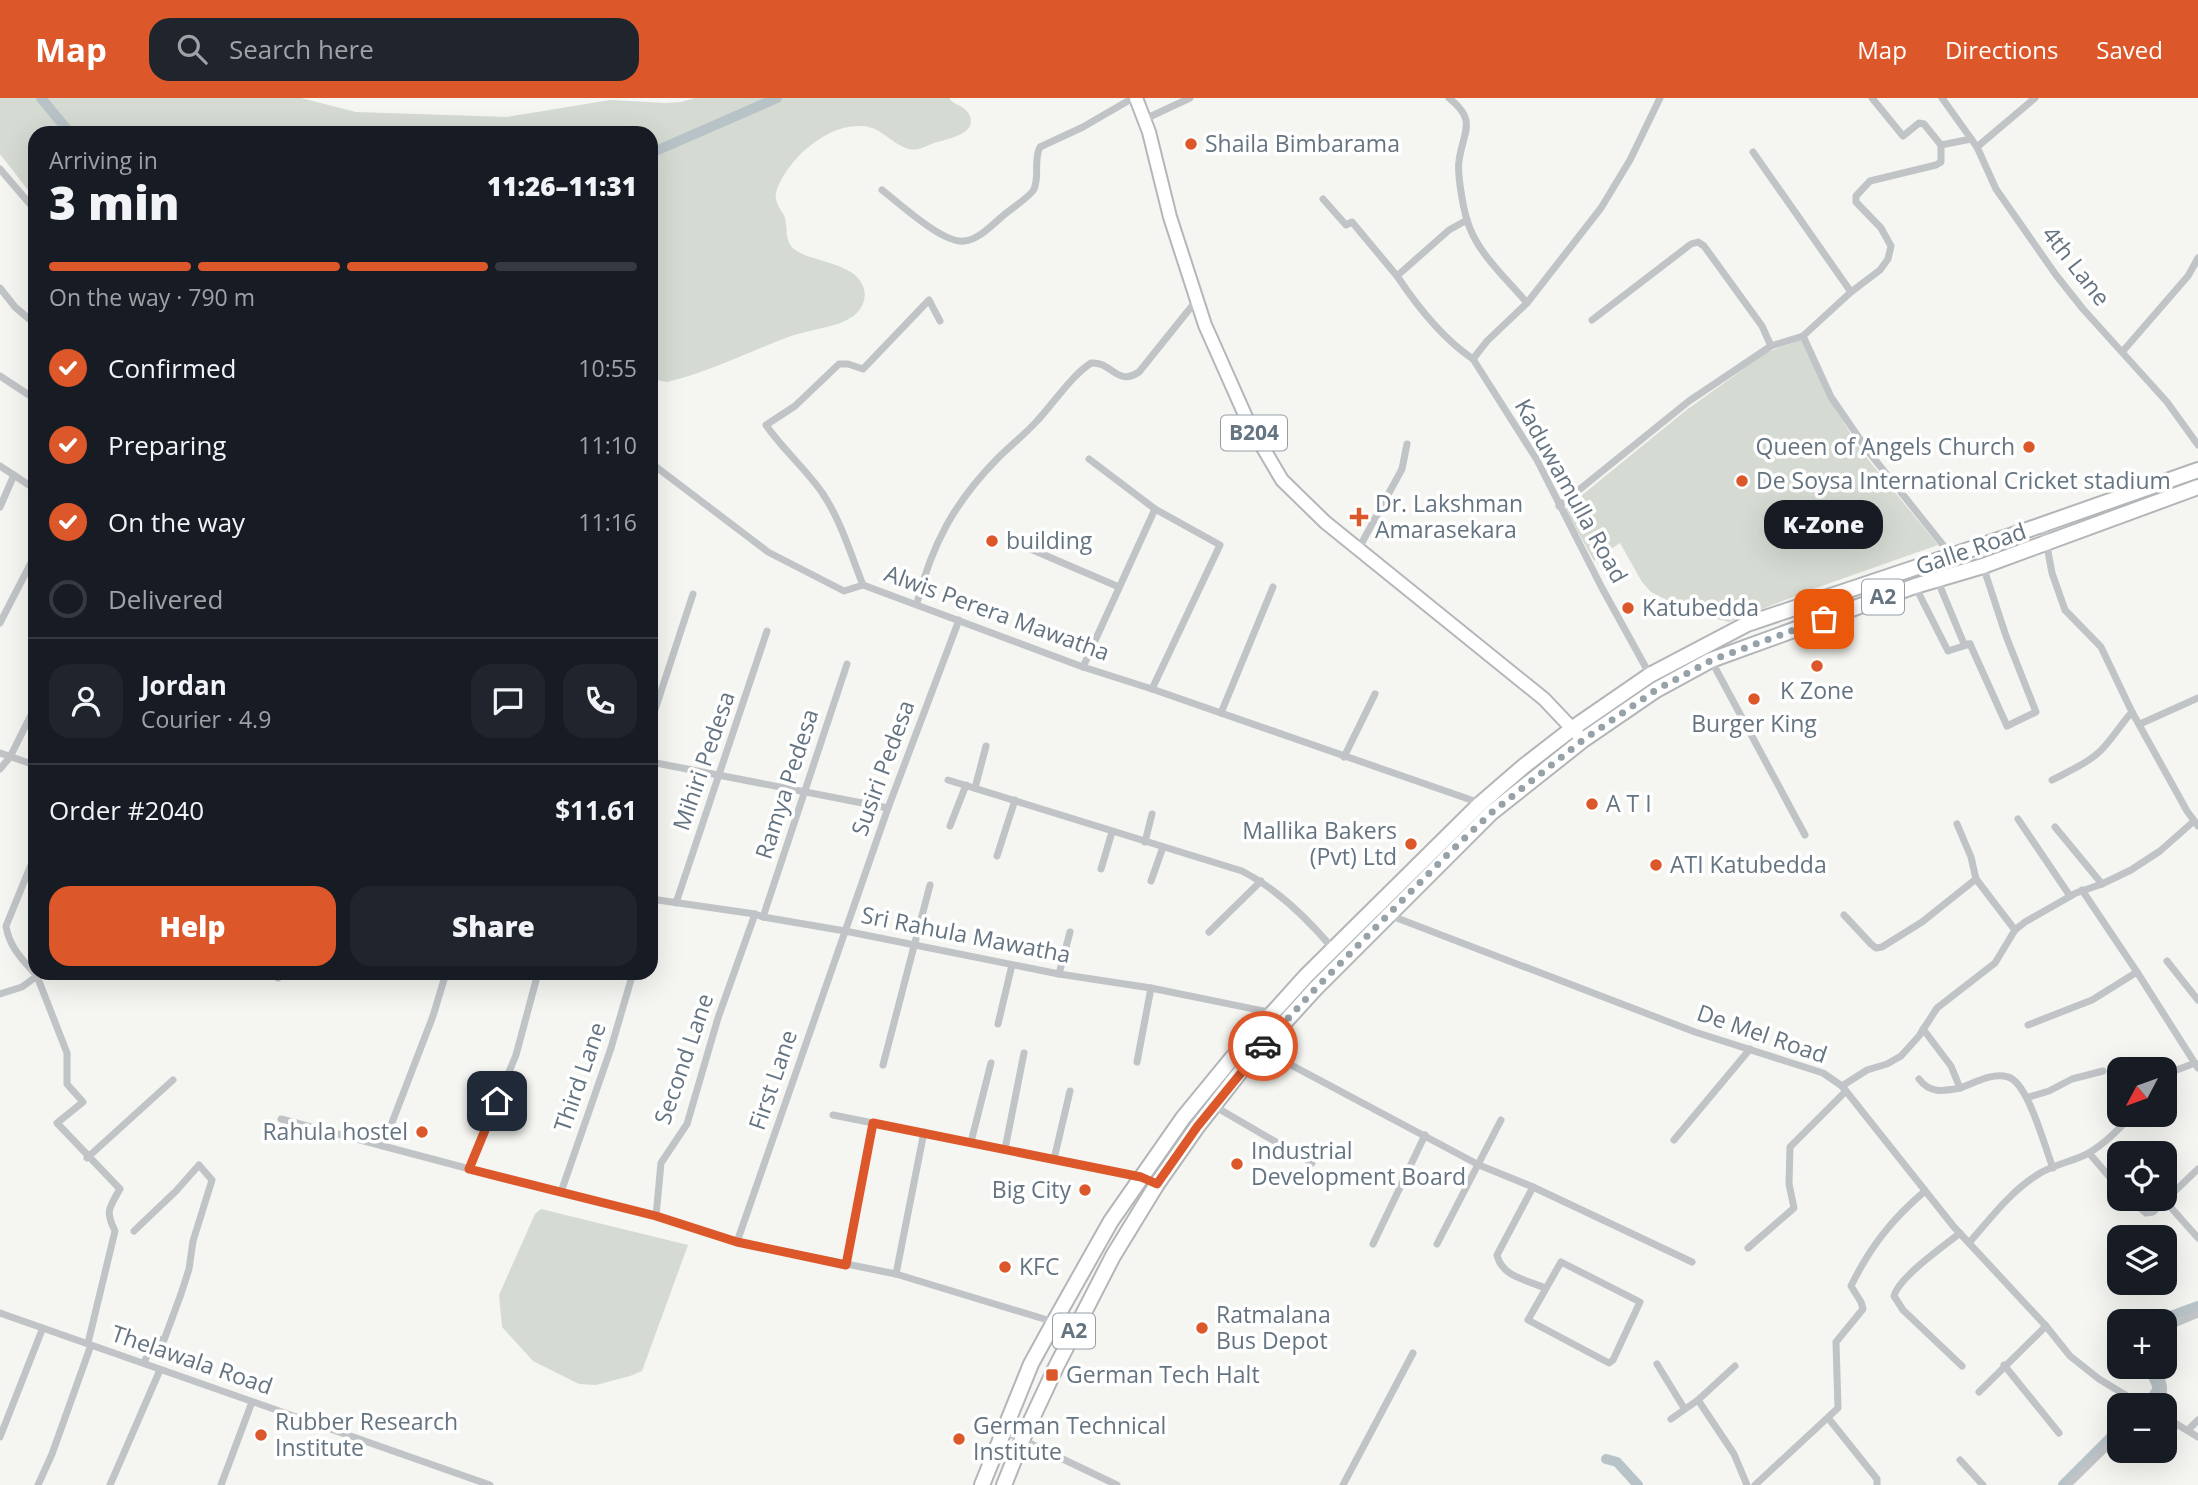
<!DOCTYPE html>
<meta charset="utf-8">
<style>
body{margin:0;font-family:"Open Sans",sans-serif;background:#20242c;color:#f1f3f6;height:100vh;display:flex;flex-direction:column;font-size:26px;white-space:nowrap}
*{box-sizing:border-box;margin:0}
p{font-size:23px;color:#9ea1a6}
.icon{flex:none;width:38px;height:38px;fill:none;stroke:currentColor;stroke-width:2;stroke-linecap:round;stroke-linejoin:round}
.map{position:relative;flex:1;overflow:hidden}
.panel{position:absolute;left:28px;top:28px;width:630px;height:854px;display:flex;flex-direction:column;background:#171b24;border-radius:21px;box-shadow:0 7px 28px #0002}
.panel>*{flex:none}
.needle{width:46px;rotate:229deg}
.controls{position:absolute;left:2107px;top:959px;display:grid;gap:14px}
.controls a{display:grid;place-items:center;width:70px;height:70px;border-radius:14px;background:#171b24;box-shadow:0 7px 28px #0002;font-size:35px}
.pin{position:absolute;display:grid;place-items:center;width:60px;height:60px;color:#fff;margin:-30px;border-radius:14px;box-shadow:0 4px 10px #0006}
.courier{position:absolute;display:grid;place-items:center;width:70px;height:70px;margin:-35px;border:5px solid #dc582a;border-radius:50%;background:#fff;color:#222;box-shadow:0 2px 9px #0007}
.bubble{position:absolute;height:49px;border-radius:21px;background:#171b24;box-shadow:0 7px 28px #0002;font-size:23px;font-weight:800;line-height:49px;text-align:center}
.summary em{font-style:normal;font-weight:800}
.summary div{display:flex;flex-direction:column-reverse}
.summary{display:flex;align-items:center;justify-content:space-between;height:119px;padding:0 21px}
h1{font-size:46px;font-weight:800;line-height:52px}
.bar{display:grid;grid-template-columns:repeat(4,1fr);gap:10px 7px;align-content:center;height:84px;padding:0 21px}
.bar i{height:9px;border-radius:5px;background:#363941}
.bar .selected{background:#dc582a}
.bar p{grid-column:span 4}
.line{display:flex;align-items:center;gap:18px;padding:0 21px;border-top:2px solid #363941}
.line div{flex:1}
.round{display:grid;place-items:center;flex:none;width:74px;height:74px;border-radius:21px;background:#20242c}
ol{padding:0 21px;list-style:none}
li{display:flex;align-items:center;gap:21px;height:77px}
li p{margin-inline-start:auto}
li .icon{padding:7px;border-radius:50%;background:#dc582a;color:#fff;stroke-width:4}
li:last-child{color:#9ea1a6}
li i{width:38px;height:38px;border:4px solid #363941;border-radius:50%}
.cta{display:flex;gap:14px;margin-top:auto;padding:14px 21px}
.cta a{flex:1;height:80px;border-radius:21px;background:#dc582a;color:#fff;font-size:28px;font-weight:800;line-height:80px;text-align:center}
.cta a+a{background:#20242c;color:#f1f3f6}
header{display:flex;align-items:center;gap:42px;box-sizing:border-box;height:98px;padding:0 35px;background:#dc582a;color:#fff}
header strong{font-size:33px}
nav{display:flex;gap:38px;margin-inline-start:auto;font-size:24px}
.search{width:490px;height:63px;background:#20242c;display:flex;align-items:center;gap:18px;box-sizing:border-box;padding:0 24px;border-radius:21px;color:#9ea1a6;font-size:26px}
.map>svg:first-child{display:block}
.green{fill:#d5dbd2}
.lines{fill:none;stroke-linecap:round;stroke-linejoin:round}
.canal{stroke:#b7c3c7;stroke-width:10}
.primary-casing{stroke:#b3b7bb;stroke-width:16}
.highway-casing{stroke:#b3b6b9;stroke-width:18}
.street{stroke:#c0c4c7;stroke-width:7}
.primary{stroke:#fff;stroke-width:12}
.highway{stroke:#fff;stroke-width:14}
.done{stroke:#97a1a8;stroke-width:7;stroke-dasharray:0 12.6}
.route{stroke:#dc582a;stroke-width:9}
.poi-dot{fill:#dc582a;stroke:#fff;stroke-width:2.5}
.labels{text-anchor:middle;stroke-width:7;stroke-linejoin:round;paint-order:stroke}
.shield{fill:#fff;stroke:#939ea7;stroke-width:2}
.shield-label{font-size:21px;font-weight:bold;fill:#657481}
.poi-label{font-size:23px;fill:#657481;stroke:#fff;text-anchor:start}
.street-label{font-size:23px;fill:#657481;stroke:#fff}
</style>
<header>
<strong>Map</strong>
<div class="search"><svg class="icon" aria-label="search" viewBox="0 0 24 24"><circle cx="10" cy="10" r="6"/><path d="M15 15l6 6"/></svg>Search here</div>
<nav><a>Map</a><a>Directions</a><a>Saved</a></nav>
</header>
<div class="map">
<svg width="2198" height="1387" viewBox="0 0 2198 1387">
<rect width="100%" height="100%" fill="#f5f5f1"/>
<g class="green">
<path d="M0,0h301l55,14 151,5 103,-17 56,3 15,-1 14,-4h254c4,7 15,7 20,16 10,21 -23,25 -35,29 -8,3 -17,9 -25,6 -18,-5 -27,-22 -47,-23 -22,-1 -41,10 -57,24 -10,8 -32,36 -29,49 1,7 7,13 9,19 3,12 -1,26 12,33 19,12 60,12 67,38 3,11 -3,22 -12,28 -17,11 -41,12 -61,19 -41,15 -81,36 -124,46l-16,-3v-246h-616v66l-35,-45z"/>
<polygon points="1801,242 1828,299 1862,354 1938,447 1816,490 1729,524 1691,514 1651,494 1642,484 1620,445 1594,463 1565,411 1685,313 1767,254"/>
<polygon points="541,1111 688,1147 642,1273 630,1278 596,1287 579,1286 533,1263 502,1229 499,1197 535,1116"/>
</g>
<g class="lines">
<g class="canal">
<polyline points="41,0 70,35"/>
<polyline points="651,55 777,0"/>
<polyline points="2157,1223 2198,1208"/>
<polyline points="2148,1307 2158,1290 2149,1269"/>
<polyline points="1606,1361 1617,1364 1638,1387"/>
<polyline points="2063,1387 2119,1331"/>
</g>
<defs>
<polyline id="primary" points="1136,0 1149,34 1170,119 1205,227 1249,326 1282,382 1325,424 1544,601 1583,642"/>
<g id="highway">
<polyline points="982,1387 1031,1266 1054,1224 1111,1123 1183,1020 1233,959 1306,878 1480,706 1524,668 1573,630 1650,577 1747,526 2013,437 2198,372"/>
<polyline points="1004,1387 1022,1342 1056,1269 1113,1158 1157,1086 1197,1029 1244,969 1315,891 1491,715 1583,642 1656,592 1711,562 1915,488 1983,468 2198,389"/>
</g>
</defs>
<use href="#primary" class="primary-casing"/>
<use href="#highway" class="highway-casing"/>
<g class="street">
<path d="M1449,0c29,23 14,33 10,63 -2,12 4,46 8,59 9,32 39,58 60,83"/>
<polyline points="1872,0 1903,38 1919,25 1924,26 1941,47"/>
<polyline points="1942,0 1977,49 1996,91 2056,177 2083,211 2167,304 2198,347"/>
<polyline points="1145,21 1190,0"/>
<polyline points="1977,49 2035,0"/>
<polyline points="1753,54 1851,194"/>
<polyline points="0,71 35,112"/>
<path d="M882,92c17,13 61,54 82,51 15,-1 30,-18 41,-27 6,-5 27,-19 29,-25 6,-13 -1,-28 6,-42l43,-20 50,-29"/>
<polyline points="1323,101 1346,127 1352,124 1397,178"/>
<path d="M1467,122l-18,10 -52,46c20,30 46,63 76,83l64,101 65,128 48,87"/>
<polyline points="0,190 15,209 35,226"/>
<polyline points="1592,222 1691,146 1698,144 1704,148 1762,228 1771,248"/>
<path d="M940,223l-11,-21 -66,69 -15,-5h-9l-44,42 -29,19c17,25 41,45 57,69 18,27 28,61 40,91l220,82 69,22 328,114"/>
<polyline points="1803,238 1831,299 1868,353 1951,457"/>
<polyline points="2123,253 2188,178 2198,160"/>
<polyline points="1473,261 1487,243 1527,205 1601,110 1630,62 1660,0"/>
<polyline points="0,278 35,301"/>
<polyline points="1089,361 1155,411 1220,447 1152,591"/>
<polyline points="651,365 768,454 844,493 863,487"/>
<polyline points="0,368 35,391"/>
<polyline points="1559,408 1689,303 1771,248 1803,238 1851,194 1880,172 1888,161 1891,148 1881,130 1856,104 1856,98 1870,83 1936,67 1941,64 1941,47 1971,41"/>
<polyline points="0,409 14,377"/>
<polyline points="2043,427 2052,475 2065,512 2101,549 2132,614 2187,713 2198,728"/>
<polyline points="1021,447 1119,489"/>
<polyline points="1359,450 1402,371 1407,346"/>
<polyline points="1915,488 1948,553 1970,546 1964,546 1937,481"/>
<path d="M917,505c15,-59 37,-100 80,-144 13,-13 27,-24 39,-37 18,-19 34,-45 55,-59 20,-2 26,24 48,9l57,-71"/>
<polyline points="0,525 35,457"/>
<polyline points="1970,546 2007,628 2036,614 2006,538 1983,468"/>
<polyline points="1711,562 1805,737"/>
<polyline points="1083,569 1155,411"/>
<polyline points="1221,615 1273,489"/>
<polyline points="651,624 693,496"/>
<polyline points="2140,626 2198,600"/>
<polyline points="0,655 35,667"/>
<polyline points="1344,659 1375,596"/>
<polyline points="651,664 888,710"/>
<polyline points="0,671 10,659 35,609"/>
<path d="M948,682l294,91c35,18 65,47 91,78"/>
<path d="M2052,682c17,-9 39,-18 52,-33 10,-11 18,-24 28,-35"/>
<polyline points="975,690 986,648"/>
<polyline points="2018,721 2070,798"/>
<polyline points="1957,726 1971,759 1976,781"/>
<polyline points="950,728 966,687"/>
<polyline points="2055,729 2102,786"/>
<polyline points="1145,744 1152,716"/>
<polyline points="997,758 1015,702"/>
<polyline points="1101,771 1112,734"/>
<polyline points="1151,783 1163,749"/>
<polyline points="2082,792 2137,874 2198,970"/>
<polyline points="651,801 755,816 763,819 845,833 1059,876 1151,890 1273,915"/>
<polyline points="676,805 767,533"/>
<polyline points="1378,806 1389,817 1695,934 1823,975 1842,988 1954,1129 2046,1228 2070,1258 2099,1281 2142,1307"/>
<polyline points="651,814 654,802"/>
<polyline points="1844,817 1871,846 1876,850 1882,849 1922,824 1976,781 2015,832"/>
<polyline points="763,819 847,566"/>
<polyline points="1209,834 1261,783"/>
<polyline points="2167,863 2198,902"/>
<polyline points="1059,876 1070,834"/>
<path d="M37,878l30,77v31l16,18 -26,21 63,66c-11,19 -15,22 -5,42l-27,112"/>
<polyline points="278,880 278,875"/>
<path d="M0,896l22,-7 15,-11c-14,-16 -28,-29 -31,-50l29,-71"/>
<polyline points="998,926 1012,867"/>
<polyline points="2028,927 2092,902 2137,874"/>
<path d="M1923,931l28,37 9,22c14,-5 33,-16 48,-11 20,5 37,71 45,91"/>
<polyline points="1261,951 1479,1067 1533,1089 1692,1164"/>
<polyline points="1137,964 1151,890"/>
<polyline points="883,967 930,787"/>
<polyline points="2165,980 2174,973 2195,965"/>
<path d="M1919,981c11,15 25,12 41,9"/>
<polyline points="1842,988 1867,972 1887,966 1901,958 1919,938 1937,910 1995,865 2015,832 2025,824 2076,795 2102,786 2131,772 2160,753 2194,723"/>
<polyline points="2029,999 2049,993 2072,981 2103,973"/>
<polyline points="1214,1008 1312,1065"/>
<polyline points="833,1017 873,1025"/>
<polyline points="281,1021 500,1079 656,1118 737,1144 896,1176 1054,1224"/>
<polyline points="1674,1042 1750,951"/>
<polyline points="971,1044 991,965"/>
<polyline points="383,1048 433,918 446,875"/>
<polyline points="1005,1051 1024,955"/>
<polyline points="2089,1055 2119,1090"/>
<polyline points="87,1060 173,982"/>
<polyline points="1054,1061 1070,993"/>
<polyline points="469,1071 516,957 538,875"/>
<path d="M1533,1089l-36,68c5,22 30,25 48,33"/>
<polyline points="561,1094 611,950 633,875"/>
<polyline points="2130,1101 2146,1115 2153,1114 2198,1071"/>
<polyline points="2166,1104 2198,1140"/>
<polyline points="656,1118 661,1065 687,1026 718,920 755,816"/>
<polyline points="134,1133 176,1093 199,1067 212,1082 193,1143 189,1171 181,1196 164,1242 154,1241 144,1265"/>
<path d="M1960,1135c-17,14 -61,44 -66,63l9,14 59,56"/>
<polyline points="737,1144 888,710 959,522"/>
<path d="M1969,1145c21,-24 41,-51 68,-68 15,-10 34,-13 50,-21 16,-9 33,-25 44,-39"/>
<polyline points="1373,1146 1425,1037"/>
<polyline points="1437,1146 1501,1022"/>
<polyline points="1748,1150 1794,1110 1789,1086 1790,1049 1846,993"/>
<polygon points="1561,1164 1640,1204 1613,1262 1609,1265 1528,1222"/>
<polyline points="846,1167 873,1025 1141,1079 1157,1086"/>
<polyline points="896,1176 924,1034"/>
<polyline points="0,1215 490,1387"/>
<polyline points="2165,1230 2198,1216"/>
<polyline points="1657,1266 1684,1310"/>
<polyline points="2004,1267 2059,1335"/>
<path d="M2155,1269c8,12 13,26 3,38"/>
<polyline points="1979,1294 2046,1228"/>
<polyline points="1698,1302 1734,1356 1747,1387"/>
<polyline points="2165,1319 2198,1339"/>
<polyline points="1671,1321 1698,1302 1735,1268"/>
<polyline points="1829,1321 1877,1381 1877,1387"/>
<polyline points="2188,1332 2198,1322"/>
<polyline points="1004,1333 1117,1387"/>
<polyline points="0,1339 42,1232"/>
<polyline points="1960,1362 1983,1387"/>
<polyline points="38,1387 52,1356 91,1247"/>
<polyline points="110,1387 160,1272"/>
<polyline points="221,1387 252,1304"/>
<polyline points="1343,1387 1413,1255"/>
<path d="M1755,1387l83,-77 -2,-66 27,-33 -2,-7 -10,-16c19,-39 41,-67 74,-95"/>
<polyline points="2068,1387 2119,1337"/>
</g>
<use href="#primary" class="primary"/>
<use href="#highway" class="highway"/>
</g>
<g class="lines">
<polyline class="done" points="1263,948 1315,891 1448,756 1491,715 1583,642 1656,592 1712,562 1824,521"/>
<polyline class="route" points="497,1003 469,1071 656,1118 737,1144 846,1167 873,1025 1141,1079 1157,1086 1197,1029 1263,948"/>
</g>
<g class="poi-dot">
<circle cx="1191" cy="46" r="7"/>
<circle cx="2029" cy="349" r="7"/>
<circle cx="1742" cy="383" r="7"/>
<path d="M1355.5 408.5h7v7h7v7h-7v7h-7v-7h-7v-7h7z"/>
<circle cx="992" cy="443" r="7"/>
<circle cx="1628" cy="510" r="7"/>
<circle cx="1817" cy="568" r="7"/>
<circle cx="1754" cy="601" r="7"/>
<circle cx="1592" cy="706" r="7"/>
<circle cx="1411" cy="746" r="7"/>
<circle cx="1656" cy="767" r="7"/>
<circle cx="422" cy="1034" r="7"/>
<circle cx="1237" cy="1066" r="7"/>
<circle cx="1085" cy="1092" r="7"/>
<circle cx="1005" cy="1169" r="7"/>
<circle cx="1202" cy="1230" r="7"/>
<rect x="1045" y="1270" width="14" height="14" rx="3.5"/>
<circle cx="261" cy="1337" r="7"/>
<circle cx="959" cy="1341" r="7"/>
</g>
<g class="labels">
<g class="shield">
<rect x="1221" y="317.5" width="66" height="35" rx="5"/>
<rect x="1862" y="481.5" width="42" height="35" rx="5"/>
<rect x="1053" y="1215.5" width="42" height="35" rx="5"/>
</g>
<g class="shield-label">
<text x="1254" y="342">B204</text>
<text x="1883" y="506">A2</text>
<text x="1074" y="1240">A2</text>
</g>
<g class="poi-label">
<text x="1205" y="54">Shaila Bimbarama</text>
<text x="2015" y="357" text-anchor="end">Queen of Angels Church</text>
<text x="1756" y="391">De Soysa International Cricket stadium</text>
<text x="1375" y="414">Dr. Lakshman<tspan x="1375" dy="26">Amarasekara</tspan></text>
<text x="1006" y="451">building</text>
<text x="1642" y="518">Katubedda</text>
<text x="1817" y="601" text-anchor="middle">K Zone</text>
<text x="1754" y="634" text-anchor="middle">Burger King</text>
<text x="1606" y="714">A T I</text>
<text x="1397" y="741" text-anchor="end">Mallika Bakers<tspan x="1397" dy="26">(Pvt) Ltd</tspan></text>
<text x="1670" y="775">ATI Katubedda</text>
<text x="408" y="1042" text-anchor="end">Rahula hostel</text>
<text x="1251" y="1061">Industrial<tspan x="1251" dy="26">Development Board</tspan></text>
<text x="1071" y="1100" text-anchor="end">Big City</text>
<text x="1019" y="1177">KFC</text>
<text x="1216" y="1225">Ratmalana<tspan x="1216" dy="26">Bus Depot</tspan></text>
<text x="1066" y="1285">German Tech Halt</text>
<text x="275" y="1332">Rubber Research<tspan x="275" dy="26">Institute</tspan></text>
<text x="973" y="1336">German Technical<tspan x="973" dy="26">Institute</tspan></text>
</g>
<g class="street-label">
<text transform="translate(2076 168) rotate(52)" y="8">4th Lane</text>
<text transform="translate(1571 393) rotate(61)" y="8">Kaduwamulla Road</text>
<text transform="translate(1971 451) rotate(-19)" y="8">Galle Road</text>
<text transform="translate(997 515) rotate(20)" y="8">Alwis Perera Mawatha</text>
<text transform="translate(704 663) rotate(-71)" y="8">Mihiri Pedesa</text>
<text transform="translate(883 670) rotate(-70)" y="8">Susiri Pedesa</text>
<text transform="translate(787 686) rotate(-72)" y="8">Ramya Pedesa</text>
<text transform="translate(966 837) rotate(11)" y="8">Sri Rahula Mawatha</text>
<text transform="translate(1762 936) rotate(19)" y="8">De Mel Road</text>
<text transform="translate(684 961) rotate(-71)" y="8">Second Lane</text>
<text transform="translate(580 979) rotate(-71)" y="8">Third Lane</text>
<text transform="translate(773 982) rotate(-71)" y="8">First Lane</text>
<text transform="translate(192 1262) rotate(19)" y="8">Thelawala Road</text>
</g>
</g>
</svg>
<div class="controls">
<a><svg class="needle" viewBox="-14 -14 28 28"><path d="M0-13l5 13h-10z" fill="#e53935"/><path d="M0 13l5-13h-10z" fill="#9ea1a6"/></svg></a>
<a><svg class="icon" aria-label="locate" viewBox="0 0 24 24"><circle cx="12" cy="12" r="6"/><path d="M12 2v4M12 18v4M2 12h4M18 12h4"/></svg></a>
<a><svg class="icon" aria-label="layers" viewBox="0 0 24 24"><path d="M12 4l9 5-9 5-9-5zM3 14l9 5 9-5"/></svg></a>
<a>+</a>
<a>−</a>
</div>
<div class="pin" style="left:1824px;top:521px;background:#ea580c"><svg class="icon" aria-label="bag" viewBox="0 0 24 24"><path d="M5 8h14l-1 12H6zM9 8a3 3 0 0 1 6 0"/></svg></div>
<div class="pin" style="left:497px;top:1003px;background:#1f2937"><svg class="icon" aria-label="home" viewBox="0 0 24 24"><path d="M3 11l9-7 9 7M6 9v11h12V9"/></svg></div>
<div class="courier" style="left:1263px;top:948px"><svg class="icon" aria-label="car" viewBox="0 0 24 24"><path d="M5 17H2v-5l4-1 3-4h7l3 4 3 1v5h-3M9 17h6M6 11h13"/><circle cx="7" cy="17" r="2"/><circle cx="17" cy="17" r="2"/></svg></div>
<div class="bubble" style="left:1764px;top:402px;width:119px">K-Zone</div>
<section class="panel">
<div class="summary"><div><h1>3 min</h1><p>Arriving in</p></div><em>11:26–11:31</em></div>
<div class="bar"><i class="selected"></i><i class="selected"></i><i class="selected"></i><i></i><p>On the way · 790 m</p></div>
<ol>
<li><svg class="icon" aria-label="check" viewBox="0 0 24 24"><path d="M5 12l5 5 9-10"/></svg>Confirmed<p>10:55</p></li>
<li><svg class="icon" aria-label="check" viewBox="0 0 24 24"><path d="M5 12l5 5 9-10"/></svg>Preparing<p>11:10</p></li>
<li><svg class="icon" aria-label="check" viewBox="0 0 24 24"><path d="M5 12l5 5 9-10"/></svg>On the way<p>11:16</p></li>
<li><i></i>Delivered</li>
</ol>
<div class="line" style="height:126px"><a class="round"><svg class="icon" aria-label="person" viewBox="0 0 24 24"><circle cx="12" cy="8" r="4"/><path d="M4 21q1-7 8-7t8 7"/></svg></a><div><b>Jordan</b><p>Courier · 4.9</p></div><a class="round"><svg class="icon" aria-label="chat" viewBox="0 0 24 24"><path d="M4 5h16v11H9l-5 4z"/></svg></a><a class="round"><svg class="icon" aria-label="phone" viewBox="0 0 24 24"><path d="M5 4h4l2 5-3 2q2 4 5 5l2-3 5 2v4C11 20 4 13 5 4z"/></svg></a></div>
<div class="line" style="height:91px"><div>Order #2040</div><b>$11.61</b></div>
<div class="cta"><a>Help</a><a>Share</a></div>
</section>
</div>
